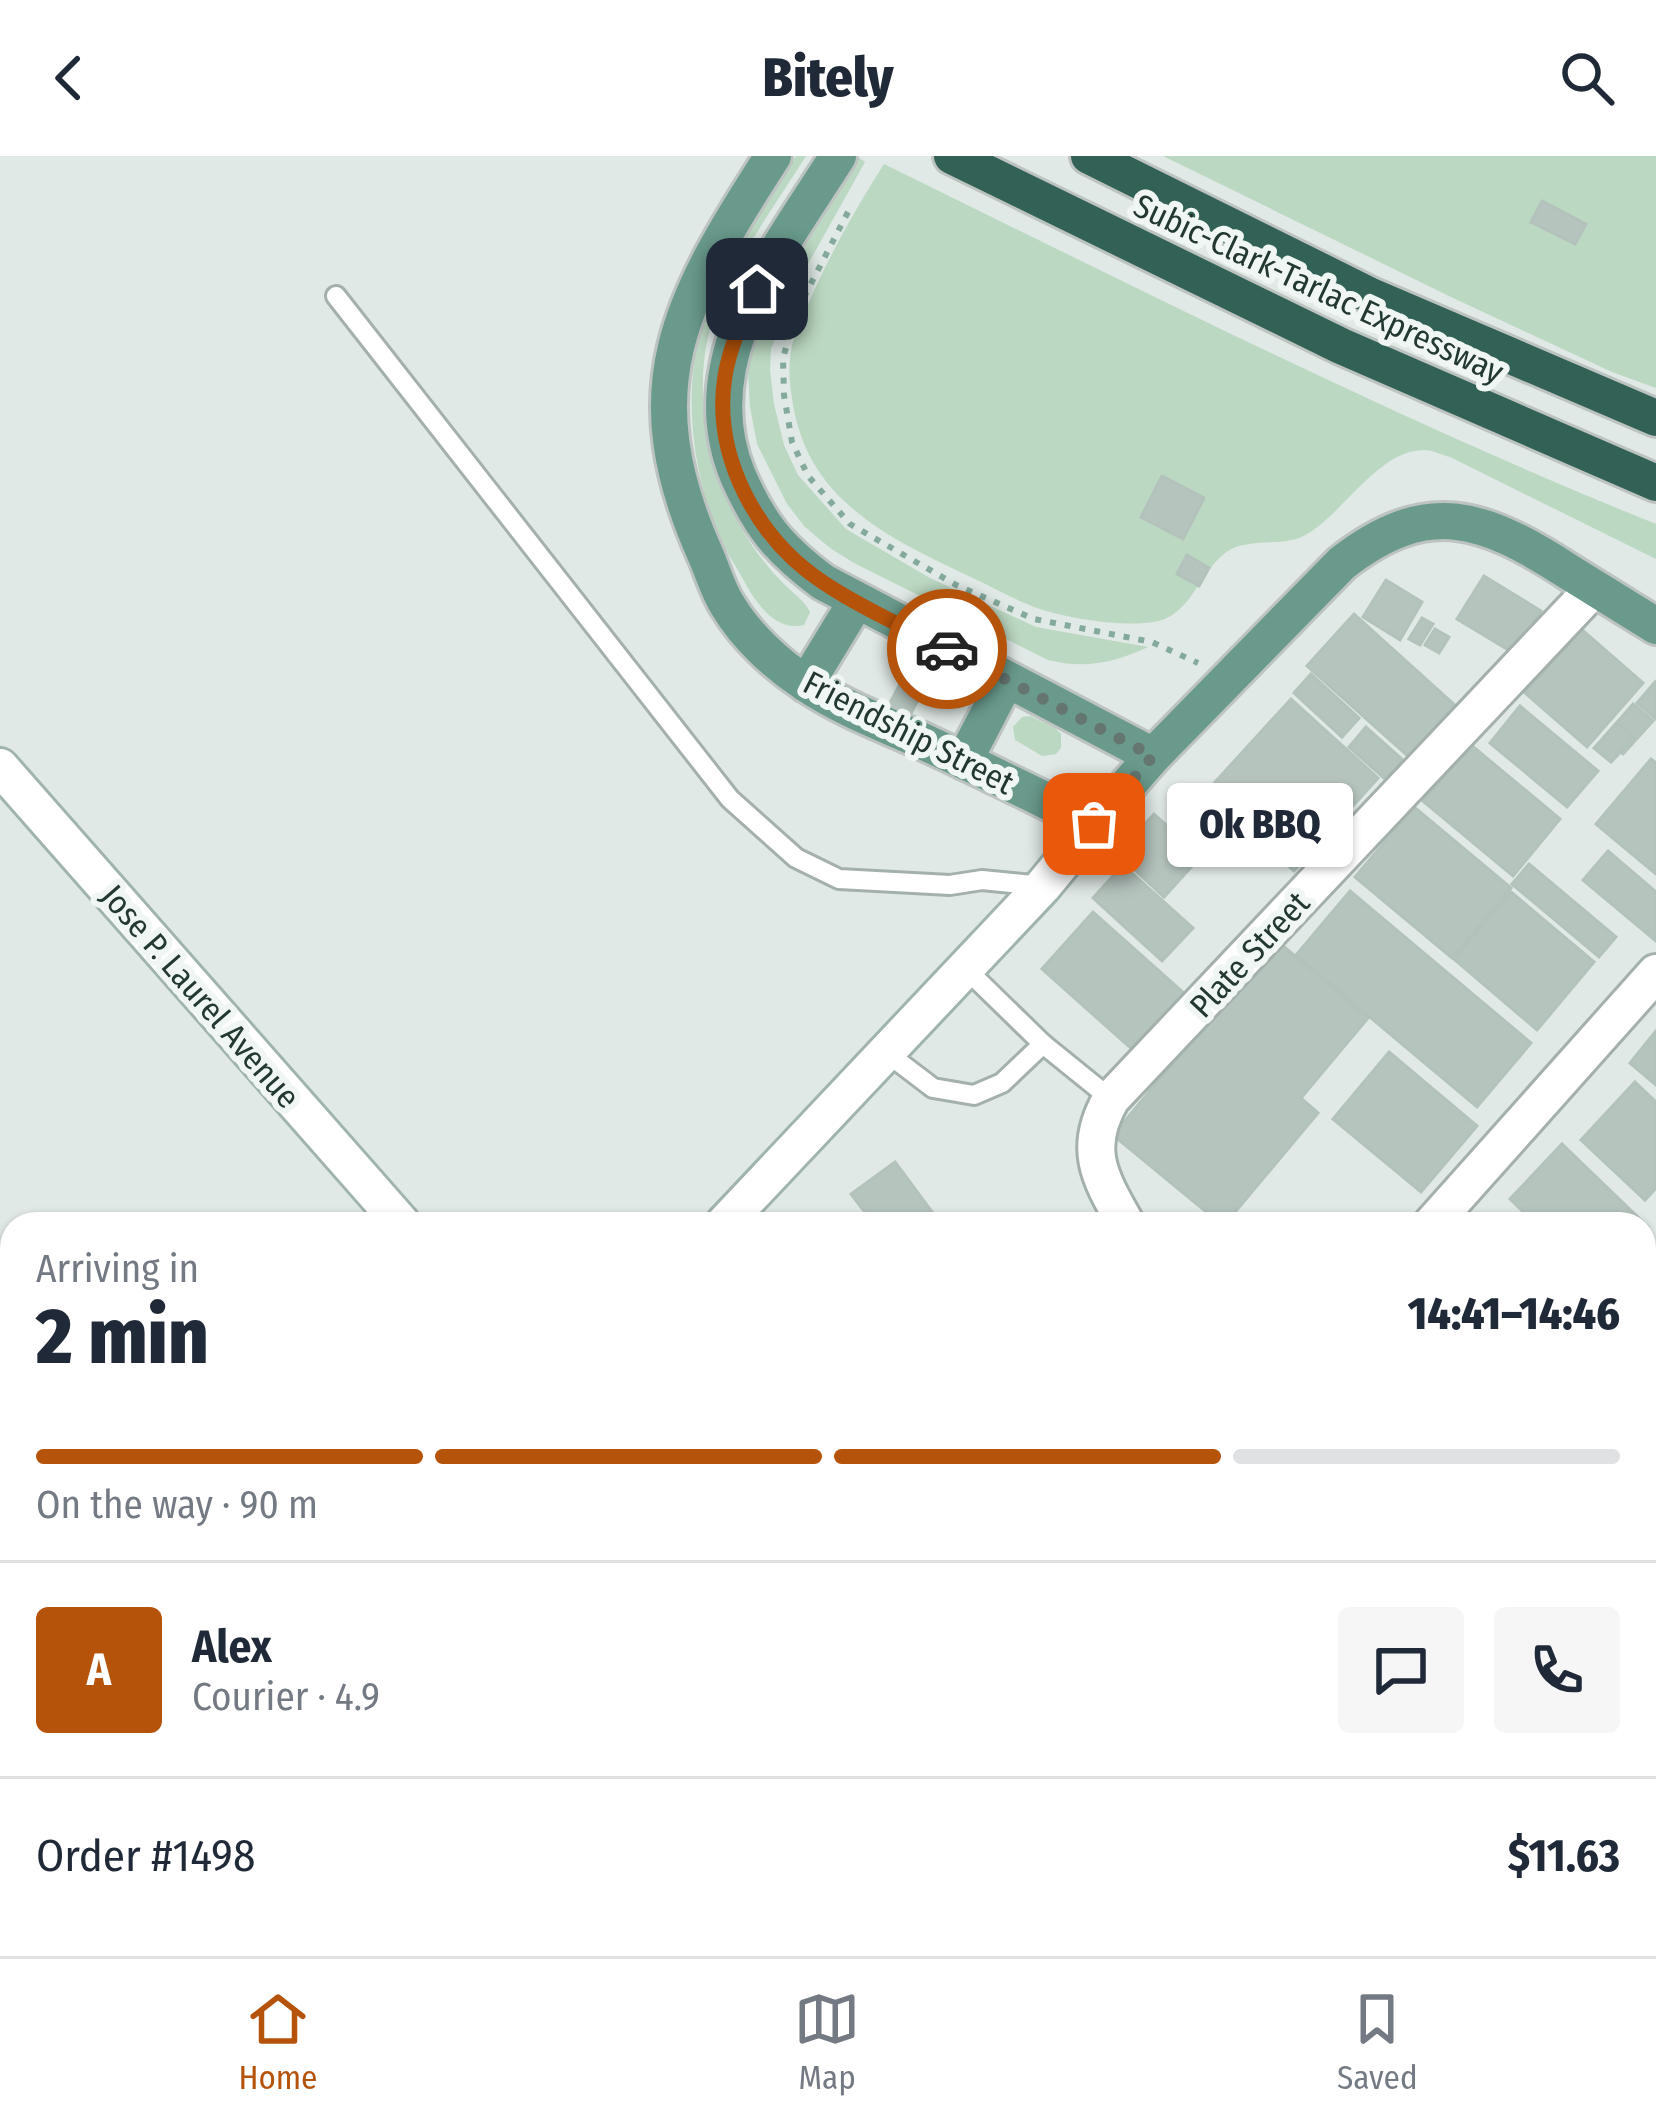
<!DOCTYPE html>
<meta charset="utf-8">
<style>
body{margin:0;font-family:"Fira Sans Condensed",sans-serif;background:#f6f6f7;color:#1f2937;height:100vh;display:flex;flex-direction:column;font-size:45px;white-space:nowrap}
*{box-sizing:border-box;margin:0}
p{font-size:39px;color:#747a83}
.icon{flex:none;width:66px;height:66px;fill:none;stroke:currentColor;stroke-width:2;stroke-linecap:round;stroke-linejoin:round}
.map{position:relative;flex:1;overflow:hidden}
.panel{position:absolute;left:0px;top:1056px;width:1656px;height:744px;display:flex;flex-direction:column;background:#fff;border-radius:36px 36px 0 0;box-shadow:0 3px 9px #0004}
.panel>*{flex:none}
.pin{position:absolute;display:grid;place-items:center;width:102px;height:102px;color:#fff;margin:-51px;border-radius:24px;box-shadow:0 6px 18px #0006}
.courier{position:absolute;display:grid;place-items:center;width:120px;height:120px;margin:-60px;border:9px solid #b45309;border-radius:50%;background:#fff;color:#222;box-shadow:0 3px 15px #0007}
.bubble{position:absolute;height:84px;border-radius:12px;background:#fff;box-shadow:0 3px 9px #0004;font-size:39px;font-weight:800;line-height:84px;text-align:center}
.summary em{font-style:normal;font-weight:800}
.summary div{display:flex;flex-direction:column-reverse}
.summary{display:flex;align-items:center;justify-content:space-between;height:204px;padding:0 36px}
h1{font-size:78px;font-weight:800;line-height:90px}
.bar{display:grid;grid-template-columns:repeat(4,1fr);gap:18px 12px;align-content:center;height:144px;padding:0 36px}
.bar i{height:15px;border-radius:9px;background:#e0e1e3}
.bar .selected{background:#b45309}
.bar p{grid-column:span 4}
.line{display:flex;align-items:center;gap:30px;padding:0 36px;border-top:3px solid #e0e1e3}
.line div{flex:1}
.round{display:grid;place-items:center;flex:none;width:126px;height:126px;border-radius:12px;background:#f6f6f7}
header{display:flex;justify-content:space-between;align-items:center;height:156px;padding:0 36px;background:#fff;font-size:54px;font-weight:800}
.tabs{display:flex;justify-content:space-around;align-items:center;height:168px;border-top:3px solid #e0e1e3;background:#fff;font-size:33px;color:#747a83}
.tabs a{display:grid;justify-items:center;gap:6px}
.tabs .selected{color:#b45309}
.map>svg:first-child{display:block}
.green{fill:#bbd8c2}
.building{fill:#b6c4be;stroke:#b3c2bb;stroke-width:3}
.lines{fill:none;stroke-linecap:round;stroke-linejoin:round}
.lane-casing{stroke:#a4b0ab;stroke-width:24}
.street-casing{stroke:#a4b0ab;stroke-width:42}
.secondary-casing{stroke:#a1b4ac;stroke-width:42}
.primary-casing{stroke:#bdc3c1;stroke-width:42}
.highway-casing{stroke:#bdc3c1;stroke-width:42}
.path{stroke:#84aa9c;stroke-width:6;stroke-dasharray:6 9;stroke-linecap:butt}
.lane{stroke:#fff;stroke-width:18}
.street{stroke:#fff;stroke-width:36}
.secondary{stroke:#fff;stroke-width:36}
.primary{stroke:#699a8c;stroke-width:36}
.highway{stroke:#326155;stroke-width:36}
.done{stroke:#657670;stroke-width:12;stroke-dasharray:0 21.6}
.route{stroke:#b45309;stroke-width:15}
.labels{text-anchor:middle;stroke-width:12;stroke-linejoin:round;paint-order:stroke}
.street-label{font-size:33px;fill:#233831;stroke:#f0f6f3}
</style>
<header><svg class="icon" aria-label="back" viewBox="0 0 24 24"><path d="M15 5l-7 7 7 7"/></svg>Bitely<svg class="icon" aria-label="search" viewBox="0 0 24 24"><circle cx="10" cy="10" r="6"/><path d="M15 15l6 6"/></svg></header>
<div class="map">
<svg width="1656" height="1800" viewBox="0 0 1656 1800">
<rect width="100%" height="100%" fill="#e0e9e5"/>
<g class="green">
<path d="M796,0h10c-29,46 -62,92 -85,142 -33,72 -18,162 20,229 12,22 27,41 44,58 10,10 19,15 25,27l-6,13c-29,7 -49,-23 -61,-46 -9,-16 -19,-31 -26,-48 -29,-72 -36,-161 -6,-233 21,-51 55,-96 85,-142z"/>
<polygon points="1163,0 1656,0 1656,232 1612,216 1451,141"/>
<path d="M858,1l7,5 -67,120 -27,67 -1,21 4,34 10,41 14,30 48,54 84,49 106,49 112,20c-34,16 -64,22 -100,13l-194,-97 -24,-15 -25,-21 -18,-23 -30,-60 -7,-37 -2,-34 3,-31 24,-59z"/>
<path d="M884,8c255,125 509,254 772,360v35l-206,-102c-8,-2 -18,-7 -26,-7 -49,0 -86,73 -125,88 -23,8 -50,0 -71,13 -25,16 -34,54 -61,67 -25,12 -89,2 -117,-6 -26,-7 -50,-21 -75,-33 -46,-22 -94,-43 -132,-79 -28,-27 -43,-57 -50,-95 -2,-14 -5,-31 -3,-45 1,-21 11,-41 20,-60 21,-48 46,-92 74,-136z"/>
<polygon points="1030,560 1055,572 1061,578 1061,592 1056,598 1042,600 1015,584 1013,571 1022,561"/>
</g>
<g class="building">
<polygon points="1542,45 1586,68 1575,88 1531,66"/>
<polygon points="1162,320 1204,342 1183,383 1141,361"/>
<polygon points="1187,399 1209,412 1199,430 1177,418"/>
<polygon points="1484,420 1541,455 1515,498 1457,463"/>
<polygon points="1386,424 1422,446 1400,484 1363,461"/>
<polygon points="1354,458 1457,551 1410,602 1307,510"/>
<polygon points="1422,462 1433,468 1420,489 1409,483"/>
<polygon points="1435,473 1449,481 1439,497 1425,489"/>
<polygon points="1581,473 1643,527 1587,591 1525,537"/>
<polygon points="922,486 942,497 904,571 883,560"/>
<polygon points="1311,518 1359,562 1342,581 1294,537"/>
<polygon points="1655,526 1656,528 1656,563 1637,547"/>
<polygon points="1291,543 1378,622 1294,715 1206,636"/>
<polygon points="1633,548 1653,565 1623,598 1604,581"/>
<polygon points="1520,550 1598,615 1567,651 1490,587"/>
<polygon points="1617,567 1634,582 1611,606 1594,592"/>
<polygon points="1366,571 1403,604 1385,623 1349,591"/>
<polygon points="1471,589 1560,663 1513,720 1423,645"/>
<polygon points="1651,603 1656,607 1656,718 1596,668"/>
<polygon points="1414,651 1511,732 1452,802 1355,721"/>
<polygon points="1154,658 1201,700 1164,741 1118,698"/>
<polygon points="1213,660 1229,675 1208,698 1191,683"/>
<polygon points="1608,695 1656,736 1656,785 1583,724"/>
<polygon points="1529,708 1616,781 1599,801 1512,728"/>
<polygon points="1123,709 1193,772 1162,805 1093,742"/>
<polygon points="1350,735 1531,887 1477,951 1296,799"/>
<polygon points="1511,736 1594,806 1537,874 1454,803"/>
<polygon points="1093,756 1194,846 1143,903 1042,813"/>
<polygon points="1276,784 1368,862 1301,942 1318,957 1225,1068 1221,1068 1113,979"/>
<polygon points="1656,875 1656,929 1630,907"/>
<polygon points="1389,896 1477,970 1421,1036 1333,963"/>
<polygon points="1635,926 1656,946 1656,1032 1645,1044 1581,984"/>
<polygon points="1562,988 1648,1071 1644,1076 1644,1068 1536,1068 1510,1043"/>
<polygon points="895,1006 941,1068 874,1068 851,1038"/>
<polygon points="1644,1085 1656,1097 1656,1188 1644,1176"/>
<polygon points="1644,1183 1656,1193 1656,1214 1644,1227"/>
<polygon points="1644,1549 1656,1560 1656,1645 1644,1634"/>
<polygon points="1644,1663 1656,1674 1656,1686 1644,1699"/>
<polygon points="1109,1788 1162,1788 1163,1800 1110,1800"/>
<polygon points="1314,1788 1361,1788 1366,1799 1320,1800"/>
</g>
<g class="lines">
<defs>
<g id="lane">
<polyline points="336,140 730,643 796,702 839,723 950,729 982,724 1042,730"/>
<polyline points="1043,888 1111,943"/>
<polyline points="887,897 933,932 974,939 1002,927 1043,888 965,812"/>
<polyline points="0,1674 12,1677"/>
</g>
<g id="street">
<path d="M1126,1068c-26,-46 -44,-75 -15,-125l483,-511"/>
<polyline points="1432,1068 1656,817"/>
<polyline points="1644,1315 1656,1302"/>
<polyline points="1644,1781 1656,1768"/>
<polyline points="1540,1788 1547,1800"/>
</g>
<g id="secondary">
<polyline points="0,611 402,1068"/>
<polyline points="724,1068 1043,730 1094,668"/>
</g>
<g id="primary">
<path d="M773,0c-93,144 -143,231 -67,400 7,16 12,35 22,50 18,30 48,58 77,77 35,24 77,40 115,57 58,27 116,56 174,84l59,-68 189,-193c86,-67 142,-46 227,9 29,18 58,36 87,54"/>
<path d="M838,0c-59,94 -149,203 -100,320 22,50 41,73 85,106l330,174"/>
<polyline points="806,528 856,446"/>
<polyline points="964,605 1006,524"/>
</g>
<g id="highway">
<polyline points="952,0 1341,190 1656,327"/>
<polyline points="1089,0 1371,140 1656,262"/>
</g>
</defs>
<use href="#lane" class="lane-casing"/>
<use href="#street" class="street-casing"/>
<use href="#secondary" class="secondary-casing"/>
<use href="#primary" class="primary-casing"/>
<use href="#highway" class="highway-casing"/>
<g class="path">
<polyline points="848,56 804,141 790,176 783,203 784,239 792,286 808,320 850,368 956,429 1034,463 1152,486 1198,507"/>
<polyline points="0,1127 12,1131"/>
</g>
<use href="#lane" class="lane"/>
<use href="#street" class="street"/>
<use href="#secondary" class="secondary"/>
<use href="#primary" class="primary"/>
<use href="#highway" class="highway"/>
</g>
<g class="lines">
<polyline class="done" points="947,493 1153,600 1094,668"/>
<path class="route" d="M757,133c-13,28 -27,56 -32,87 -13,81 33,164 99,207 39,26 83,45 123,66"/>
</g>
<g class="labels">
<g class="street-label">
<text transform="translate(1319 132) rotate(25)" y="12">Subic-Clark-Tarlac Expressway</text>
<text transform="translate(909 576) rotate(27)" y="12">Friendship Street</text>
<text transform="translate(1249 798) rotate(-47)" y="12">Plate Street</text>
<text transform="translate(201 840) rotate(49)" y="12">Jose P. Laurel Avenue</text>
</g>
</g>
</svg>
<div class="pin" style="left:1094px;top:668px;background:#ea580c"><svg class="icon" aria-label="bag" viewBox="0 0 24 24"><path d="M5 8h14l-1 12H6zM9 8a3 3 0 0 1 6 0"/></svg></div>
<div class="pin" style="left:757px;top:133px;background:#1f2937"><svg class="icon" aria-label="home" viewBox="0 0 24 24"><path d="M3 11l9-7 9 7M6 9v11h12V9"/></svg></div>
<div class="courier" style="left:947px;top:493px"><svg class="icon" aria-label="car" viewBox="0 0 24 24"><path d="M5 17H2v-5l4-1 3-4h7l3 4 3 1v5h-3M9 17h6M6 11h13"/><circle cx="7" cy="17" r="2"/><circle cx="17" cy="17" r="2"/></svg></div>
<div class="bubble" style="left:1167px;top:627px;width:186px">Ok BBQ</div>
<section class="panel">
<div class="summary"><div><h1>2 min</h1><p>Arriving in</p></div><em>14:41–14:46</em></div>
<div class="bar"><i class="selected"></i><i class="selected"></i><i class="selected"></i><i></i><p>On the way · 90 m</p></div>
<div class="line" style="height:216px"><b class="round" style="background:#b45309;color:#fff">A</b><div><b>Alex</b><p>Courier · 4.9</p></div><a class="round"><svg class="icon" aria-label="chat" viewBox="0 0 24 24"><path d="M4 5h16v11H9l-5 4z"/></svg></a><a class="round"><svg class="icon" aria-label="phone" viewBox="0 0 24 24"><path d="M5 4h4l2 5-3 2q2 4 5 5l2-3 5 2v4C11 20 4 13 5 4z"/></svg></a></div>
<div class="line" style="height:156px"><div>Order #1498</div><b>$11.63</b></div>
</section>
</div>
<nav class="tabs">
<a class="selected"><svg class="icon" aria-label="home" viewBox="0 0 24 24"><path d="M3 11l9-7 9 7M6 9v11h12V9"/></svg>Home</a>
<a><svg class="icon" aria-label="map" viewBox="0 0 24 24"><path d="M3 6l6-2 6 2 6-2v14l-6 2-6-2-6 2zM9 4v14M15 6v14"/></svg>Map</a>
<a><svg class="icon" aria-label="saved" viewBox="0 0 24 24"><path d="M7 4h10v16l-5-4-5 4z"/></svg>Saved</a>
</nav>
